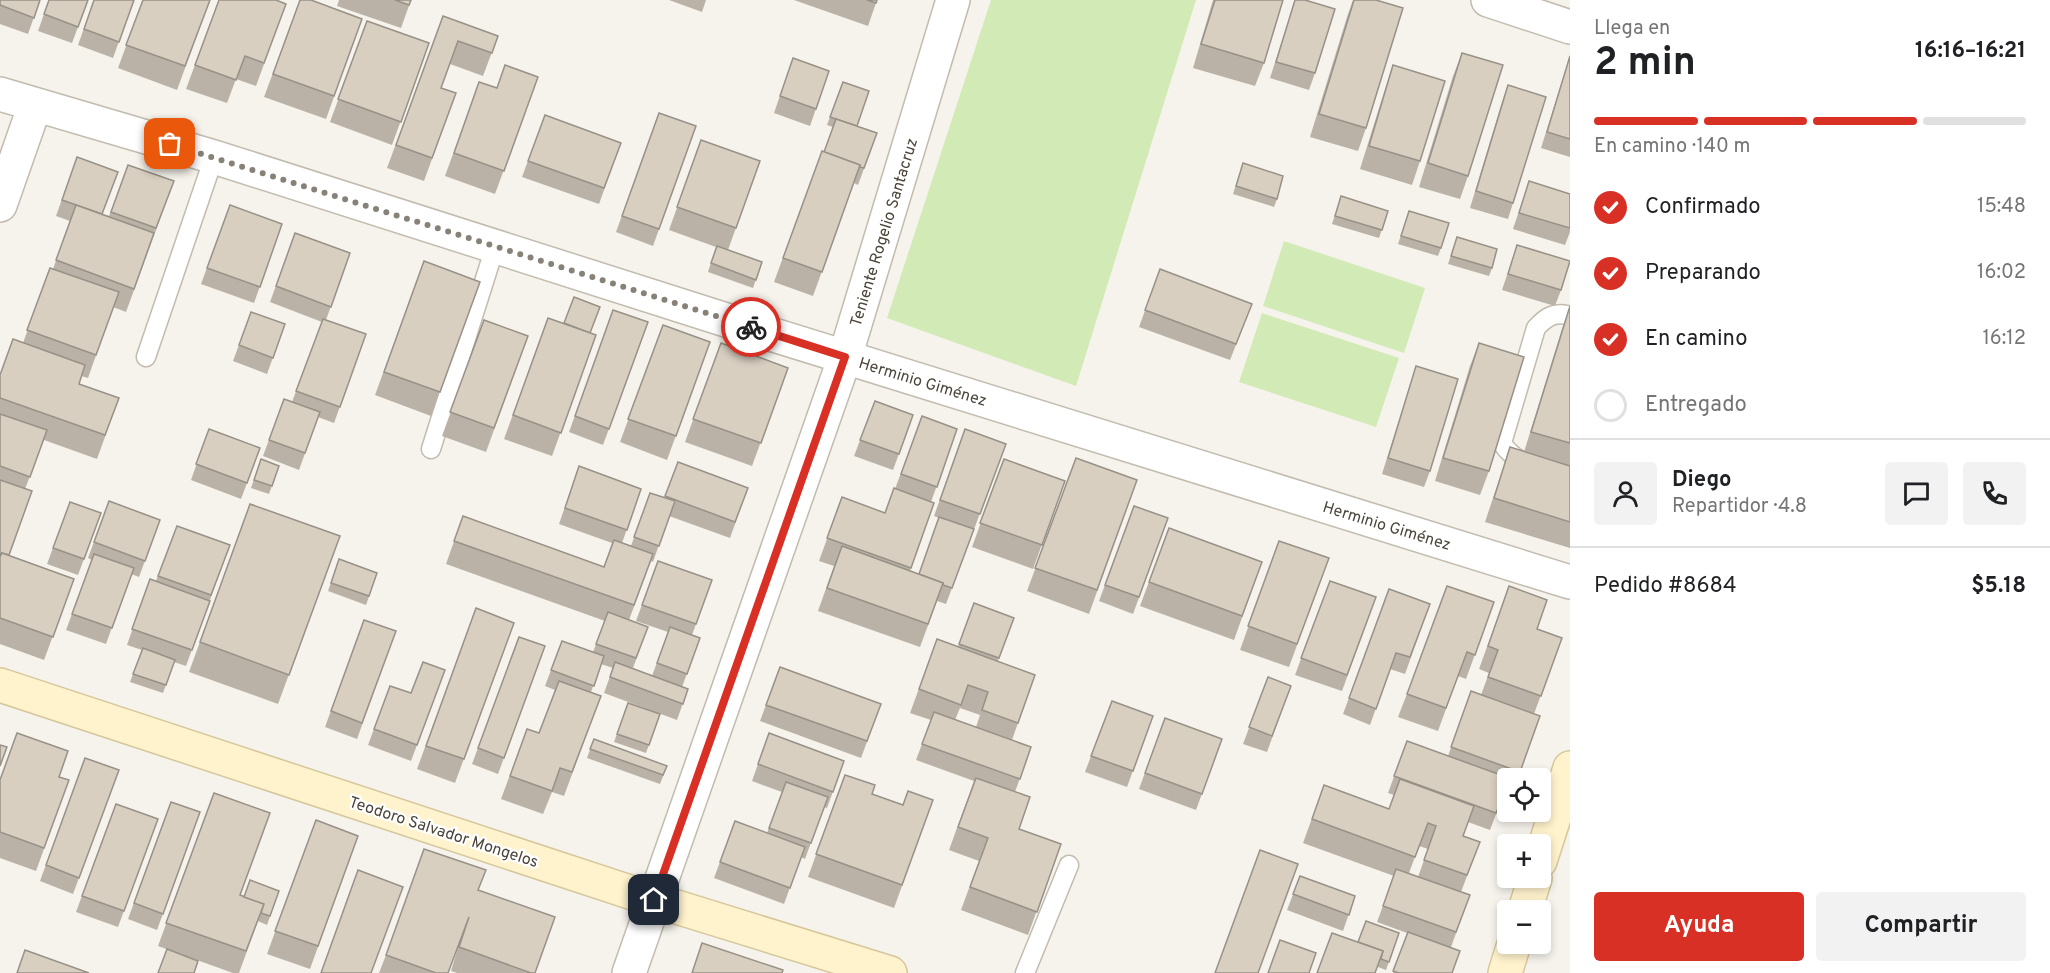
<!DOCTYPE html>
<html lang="es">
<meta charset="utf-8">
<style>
body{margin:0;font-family:Overpass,sans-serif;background:#f2f2f2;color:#202124;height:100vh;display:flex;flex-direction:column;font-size:22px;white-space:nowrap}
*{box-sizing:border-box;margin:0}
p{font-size:20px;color:#757577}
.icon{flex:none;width:33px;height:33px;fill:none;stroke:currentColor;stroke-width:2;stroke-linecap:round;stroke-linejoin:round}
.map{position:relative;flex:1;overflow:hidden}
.panel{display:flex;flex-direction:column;background:#fff;width:480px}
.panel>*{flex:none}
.fabs{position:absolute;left:1497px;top:768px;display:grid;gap:12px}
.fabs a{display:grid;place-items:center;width:54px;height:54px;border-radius:6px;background:#fff;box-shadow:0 3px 9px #0003;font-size:30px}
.pin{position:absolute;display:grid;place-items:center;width:51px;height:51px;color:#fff;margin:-26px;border-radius:12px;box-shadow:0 3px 9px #0006}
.courier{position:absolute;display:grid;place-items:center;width:60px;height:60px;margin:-30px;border:4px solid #d93025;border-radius:50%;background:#fff;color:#222;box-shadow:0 2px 8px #0007}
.overview em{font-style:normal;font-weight:700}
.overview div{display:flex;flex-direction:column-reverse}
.overview{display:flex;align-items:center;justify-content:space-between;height:102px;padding:0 24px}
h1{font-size:39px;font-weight:700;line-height:45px}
.bar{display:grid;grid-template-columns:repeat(4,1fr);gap:9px 6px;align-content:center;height:72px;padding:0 24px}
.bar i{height:8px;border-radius:4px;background:#e0e0e0}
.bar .selected{background:#d93025}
.bar p{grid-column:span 4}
.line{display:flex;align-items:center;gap:15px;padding:0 24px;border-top:2px solid #e0e0e0}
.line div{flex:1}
.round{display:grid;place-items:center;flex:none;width:63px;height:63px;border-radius:6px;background:#f2f2f2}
ol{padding:0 24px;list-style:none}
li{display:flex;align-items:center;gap:18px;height:66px}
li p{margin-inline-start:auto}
li .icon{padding:6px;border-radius:50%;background:#d93025;color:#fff;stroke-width:4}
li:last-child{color:#757577}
li i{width:33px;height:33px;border:3px solid #e0e0e0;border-radius:50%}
.button{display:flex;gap:12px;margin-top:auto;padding:12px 24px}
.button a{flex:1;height:69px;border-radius:6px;background:#d93025;color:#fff;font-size:24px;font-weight:700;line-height:69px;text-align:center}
.button a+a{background:#f2f2f2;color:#202124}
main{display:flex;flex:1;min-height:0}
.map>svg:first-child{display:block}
.green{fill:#d2eab5}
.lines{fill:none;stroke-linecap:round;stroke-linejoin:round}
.lane-casing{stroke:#c2bbae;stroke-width:21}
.street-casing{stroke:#c2bbae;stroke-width:36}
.secondary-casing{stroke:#d6c79b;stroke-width:36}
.lane{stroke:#fff;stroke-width:18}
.street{stroke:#fff;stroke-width:33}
.secondary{stroke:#fff3cd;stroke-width:33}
.wall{fill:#bab2a6;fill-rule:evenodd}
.building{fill:#d8cfc1;stroke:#979187;stroke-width:1.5}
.done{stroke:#878178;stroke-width:6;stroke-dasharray:0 10.8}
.route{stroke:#d93025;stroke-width:8}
.labels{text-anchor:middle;stroke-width:4.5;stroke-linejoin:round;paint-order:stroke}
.street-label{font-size:16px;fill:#4b4439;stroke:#fff}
</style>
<main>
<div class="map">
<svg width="1570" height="973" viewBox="0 0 1570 973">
<rect width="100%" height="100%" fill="#f6f3ec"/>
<g class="green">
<polygon points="991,0 1196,0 1076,386 887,318"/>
<polygon points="1284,241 1425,288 1404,353 1263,306"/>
<polygon points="1262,313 1399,358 1376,427 1239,382"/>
</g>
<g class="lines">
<defs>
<g id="lane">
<path d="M1570,316c-15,-5 -24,1 -34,12l-34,115c15,24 43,26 68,33"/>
<polyline points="146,357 214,157"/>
<polyline points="431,449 495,247"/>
<polyline points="1025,973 1069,865"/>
</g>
<g id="street">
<polyline points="1488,0 1570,27"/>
<polyline points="0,94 214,157 748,327 1570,582"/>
<polyline points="0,205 35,105"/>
<polyline points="629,973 845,357 953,0"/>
</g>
<g id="secondary">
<polyline points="0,685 654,900 890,973"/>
<polyline points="1540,861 1570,768"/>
<polyline points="1525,910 1535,878"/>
<polyline points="1505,973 1514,944"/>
</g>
</defs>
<use href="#lane" class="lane-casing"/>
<use href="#street" class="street-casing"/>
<use href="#secondary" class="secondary-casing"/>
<use href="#lane" class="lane"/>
<use href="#street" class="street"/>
<use href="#secondary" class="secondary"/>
</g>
<g class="wall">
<polygon points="0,0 40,0 28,34 0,24"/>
<polygon points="49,0 88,0 72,43 38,31"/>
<polygon points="94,0 134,0 113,58 78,45"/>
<polygon points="143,0 210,0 177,90 118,68"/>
<polygon points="219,0 286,4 256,86 236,79 227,103 186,89"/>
<polygon points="300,0 362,19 326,119 264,97"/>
<polygon points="339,0 411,0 401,28 337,6"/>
<polygon points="669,0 706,0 702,12"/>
<polygon points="794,0 877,0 868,26"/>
<polygon points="1213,0 1283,0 1264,63 1255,86 1193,68"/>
<polygon points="1295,0 1315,73 1309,90 1270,78"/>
<polygon points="1353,0 1366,128 1358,151 1310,137 1347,17"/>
<polygon points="443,16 498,36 483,76 450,64 441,88 456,93 424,181 387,168"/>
<polygon points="367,21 429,43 392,145 330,122"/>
<polygon points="1462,53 1468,176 1460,199 1419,187 1453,76"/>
<polygon points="1570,55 1570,157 1541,148"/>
<polygon points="793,58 829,71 810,126 774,113"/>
<polygon points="1393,65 1420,161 1412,185 1360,169 1385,89"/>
<polygon points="538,77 495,194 445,176 479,82 497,88"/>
<polygon points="843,82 857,126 877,133 858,185 854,183 813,296 774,282 822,151 824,152 833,127 827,125"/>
<polygon points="1508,85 1513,203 1508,219 1470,208 1502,102"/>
<polygon points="659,113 696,126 653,246 616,232"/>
<polygon points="545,115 621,143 599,204 522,177"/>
<polygon points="701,140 760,161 728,250 762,262 753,288 708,272 716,247 669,230"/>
<polygon points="77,157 102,214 109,216 128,165 174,181 126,312 113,307 88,378 81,376 79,384 119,398 97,459 44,440 25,489 9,555 74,579 44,660 0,644 0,375 23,343 50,268 53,269 70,221 56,216"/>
<polygon points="1243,163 1277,199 1274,207 1233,194"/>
<polygon points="1529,181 1570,194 1570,232 1565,245 1513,229"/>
<polygon points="1341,196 1388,211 1379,238 1332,224"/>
<polygon points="230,205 282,224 254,303 201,284"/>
<polygon points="1409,211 1441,248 1438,256 1398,244"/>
<polygon points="295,233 350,253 326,320 366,334 334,423 318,417 299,470 263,456 284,399 292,402 322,322 270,302"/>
<polygon points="1457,237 1492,268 1489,276 1448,264"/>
<polygon points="1517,245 1561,290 1555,306 1502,290"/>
<polygon points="424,261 480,282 431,416 375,395"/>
<polygon points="1160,269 1252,304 1230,360 1139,327"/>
<polygon points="1570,306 1570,548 1485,522 1510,447 1524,452 1562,329"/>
<polygon points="613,310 648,322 603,445 569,432"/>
<polygon points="251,312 285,324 267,374 233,361"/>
<polygon points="548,318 596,335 552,456 504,439"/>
<polygon points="484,320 528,336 486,452 442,436"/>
<polygon points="663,325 710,342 667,460 620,442"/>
<polygon points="721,343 788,368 752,466 685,442"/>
<polygon points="1479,343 1489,471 1480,495 1435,481 1470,366"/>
<polygon points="1416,366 1430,471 1424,487 1382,474"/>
<polygon points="875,401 913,415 893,470 854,456"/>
<polygon points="922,416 957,429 931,502 910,571 919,574 939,518 934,516 965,429 1006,444 946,604 937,601 920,647 818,611 834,566 819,561 842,497 885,513 895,489"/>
<polygon points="209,429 260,448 241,499 191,480"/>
<polygon points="1076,458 1137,480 1089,614 1027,591"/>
<polygon points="261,459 279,466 269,494 251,488"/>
<polygon points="1004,459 1065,481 1033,569 972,547"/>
<polygon points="678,462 748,488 730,538 669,516 653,562 651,561 629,620 648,627 633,668 652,676 668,632 636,621 658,561 712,580 692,635 700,638 682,687 688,689 677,720 604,693 613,668 601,664 591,692 601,696 564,796 552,792 543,814 501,799 527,729 539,733 555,690 545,686 562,641 593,652 605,621 446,564 463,516 604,567 612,543 559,524 579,466 641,489 622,543 631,546 650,493 665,498"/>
<polygon points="109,501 160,520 139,577 131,574 106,644 66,630 92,560 88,558"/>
<polygon points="70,502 101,513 78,575 47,564"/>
<polygon points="250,504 340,536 278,704 189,672"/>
<polygon points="1134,506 1168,518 1133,614 1099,601"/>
<polygon points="177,526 230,545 186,666 174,662 163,693 130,682 142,650 127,645 150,579 156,581"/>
<polygon points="1169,528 1262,562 1234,640 1140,606"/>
<polygon points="1279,541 1329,558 1289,667 1240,650"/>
<polygon points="339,559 377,573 366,605 328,591"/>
<polygon points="1330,581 1376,597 1342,691 1295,675"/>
<path d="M1509,586l28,43 25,9 -28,76 6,2 -23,62h-9v8l-1,-1 -17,45 -22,-8 -5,14 17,6 -19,50 9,3 -19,52 1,26h-59l14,-40 -30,-11 17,-46 -91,-33 21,-58 65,24 5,-14 -6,-2 19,-52 41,15 23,-65 10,4 8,-22 -10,-4zM1419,846l9,3 -10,28 -9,-4z"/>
<polygon points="1389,589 1430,604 1405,674 1390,669 1370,725 1343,714"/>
<polygon points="1494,602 1466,679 1458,676 1438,731 1398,717 1407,694"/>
<path d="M974,603l40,15 -16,43 37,14 -23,65 19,7 -16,45 4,37 42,15 -33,91 -67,-25 18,-49 -30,-11 25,-69 -58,-21 15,-40 -21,-7 27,-74 21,8zM960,708l20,7 -4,12 -21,-7z"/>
<polygon points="476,608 514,623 455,783 417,769"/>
<polygon points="364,620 396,631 357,739 325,727"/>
<polygon points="519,637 545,646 498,774 472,764"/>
<polygon points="780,667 881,704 861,758 760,721"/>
<polygon points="445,670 411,761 368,745 390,686 411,693"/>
<polygon points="1268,677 1291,686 1267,752 1243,744"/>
<polygon points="1112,701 1153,716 1127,787 1085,772"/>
<polygon points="628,703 660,714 646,753 614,742"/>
<polygon points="1165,718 1222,739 1196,810 1139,789"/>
<polygon points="769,733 844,761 827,808 824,807 805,859 801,857 784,904 714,878 735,821 767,833 782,792 752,781"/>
<polygon points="594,739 667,766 660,784 587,758"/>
<polygon points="85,758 119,770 73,894 40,881"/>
<polygon points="845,775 872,794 903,805 933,800 894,908 808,877"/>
<polygon points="0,780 69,780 36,871 0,858"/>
<polygon points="214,793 240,895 244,897 279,891 267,925 258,921 239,973 233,973 158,946"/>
<polygon points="171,802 200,812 157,930 128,919"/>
<polygon points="116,804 158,819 118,927 76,912"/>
<polygon points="316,820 358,836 310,969 267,954"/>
<polygon points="1300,876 1355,896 1343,931 1287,910"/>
<polygon points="478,890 535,973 457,973 451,971 460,940 448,973 379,973 386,955"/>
<polygon points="1399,933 1386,970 1378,967 1358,942"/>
</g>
<g class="building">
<polygon points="0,0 40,0 34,18 0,5"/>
<polygon points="49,0 88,0 78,27 44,14"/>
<polygon points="94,0 134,0 119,42 84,29"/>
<polygon points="143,0 210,0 185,66 126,45"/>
<polygon points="219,0 276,0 286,4 264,63 245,56 236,80 195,65"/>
<polygon points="300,0 311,0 362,19 334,96 273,74"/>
<polygon points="395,0 411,0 409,5"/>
<polygon points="867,0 877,0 876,3"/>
<polygon points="1215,0 1283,0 1264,63 1201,44"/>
<polygon points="1295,0 1305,0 1335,9 1315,73 1276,62"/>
<polygon points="1354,0 1376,0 1403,8 1366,128 1319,114"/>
<polygon points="443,16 498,36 492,53 458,41 441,88 456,93 432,158 396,145"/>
<polygon points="367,21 429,43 401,122 338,99"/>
<polygon points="1462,53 1503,65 1468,176 1428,163"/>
<polygon points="1570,56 1570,139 1547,132"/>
<polygon points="793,58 829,71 816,109 780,96"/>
<polygon points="505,65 538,77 504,171 454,153 479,82 497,88"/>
<polygon points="1393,65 1445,81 1420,161 1369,146"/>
<polygon points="843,82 869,91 857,126 830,117"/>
<polygon points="1508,85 1546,97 1513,203 1476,191"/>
<polygon points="659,113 696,126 659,229 622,216"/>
<polygon points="545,115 621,143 604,188 528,161"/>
<polygon points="836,119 877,133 864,168 860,167 860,165 824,152"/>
<polygon points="701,140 760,161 736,228 677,207"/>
<polygon points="822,151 860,165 822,272 783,258"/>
<polygon points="77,157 118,172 102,214 62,200"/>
<polygon points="1243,163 1283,176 1277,199 1236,186"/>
<polygon points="128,165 174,181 156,228 111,212"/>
<polygon points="1529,181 1570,194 1570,228 1519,213"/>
<polygon points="1341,196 1388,211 1382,230 1335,216"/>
<polygon points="76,205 154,233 134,289 56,260"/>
<polygon points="230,205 282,224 260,287 207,268"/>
<polygon points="1409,211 1449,223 1441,248 1401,236"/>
<polygon points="295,233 350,253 331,307 276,286"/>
<polygon points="1457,237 1497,249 1492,268 1451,256"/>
<polygon points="1517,245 1570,261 1561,290 1508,274"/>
<polygon points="717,246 762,262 756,280 711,263"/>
<polygon points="424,261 480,282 440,392 384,372"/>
<polygon points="50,268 119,292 96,355 27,330"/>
<polygon points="1160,269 1252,304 1236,344 1145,310"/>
<polygon points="574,297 600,307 590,333 564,323"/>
<polygon points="1570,306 1570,443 1531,432"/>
<polygon points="613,310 648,322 609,429 575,416"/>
<polygon points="251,312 285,324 273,358 239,345"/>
<polygon points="548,318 596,335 561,433 513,415"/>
<polygon points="323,319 366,334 340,407 296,391"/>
<polygon points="484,320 528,336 494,428 450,412"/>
<polygon points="663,325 710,342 676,436 628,419"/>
<polygon points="13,339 85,365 79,384 119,398 105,435 0,398 0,375"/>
<polygon points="721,343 788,368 761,443 693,419"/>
<polygon points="1479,343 1524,357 1489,471 1443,458"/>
<polygon points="1416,366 1458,379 1430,471 1388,458"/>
<polygon points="284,399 320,412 305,453 269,440"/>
<polygon points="875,401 913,415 899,454 860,440"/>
<polygon points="0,414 47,430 30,477 0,466"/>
<polygon points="922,416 957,429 937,487 901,474"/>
<polygon points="209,429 260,448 247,483 196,464"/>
<polygon points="965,429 1006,444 980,514 940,500"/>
<polygon points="1510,447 1570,466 1570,522 1494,498"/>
<polygon points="1076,458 1137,480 1097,590 1035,568"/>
<polygon points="261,459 279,466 272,486 254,480"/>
<polygon points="1004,459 1065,481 1042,545 980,523"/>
<polygon points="678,462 748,488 735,522 665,496"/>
<polygon points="579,466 641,489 627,530 565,508"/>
<polygon points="0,480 32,491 9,555 2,553 1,555 0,555"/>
<polygon points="894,488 934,503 911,568 827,538 842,497 885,513"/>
<polygon points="650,493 675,501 659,546 634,537"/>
<polygon points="109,501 160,520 145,561 94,542"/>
<polygon points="70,502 101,513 84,559 53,548"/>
<polygon points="250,504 340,536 289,675 200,642"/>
<polygon points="1134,506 1168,518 1139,597 1105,585"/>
<polygon points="463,516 604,567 614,540 653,554 634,605 454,541"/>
<polygon points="939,517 974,529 952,588 943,585 943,583 919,574"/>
<polygon points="177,526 230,545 211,595 158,576"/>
<polygon points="1169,528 1262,562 1242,616 1149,582"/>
<polygon points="1279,541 1329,558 1297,644 1248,626"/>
<polygon points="842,546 943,583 928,624 827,588"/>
<polygon points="2,553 74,579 53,637 0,618 0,557"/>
<polygon points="94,554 134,568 112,628 72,614"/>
<polygon points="339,559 377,573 369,596 331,583"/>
<polygon points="658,561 712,580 696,624 642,605"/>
<polygon points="150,579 210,601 192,650 132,629"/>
<polygon points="1330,581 1376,597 1347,675 1301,658"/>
<polygon points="1447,586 1494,602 1475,655 1467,652 1446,708 1407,694"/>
<polygon points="1509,586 1547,600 1537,629 1562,638 1541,696 1488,677 1498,650 1488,646"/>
<polygon points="1389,589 1430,604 1410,657 1396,653 1376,709 1349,698"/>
<polygon points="974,603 1014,618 999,658 959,644"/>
<polygon points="476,608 514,623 464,759 426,746"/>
<polygon points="608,612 648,627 636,658 596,644"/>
<polygon points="364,620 396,631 362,723 331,711"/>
<polygon points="670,627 700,638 687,674 657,663"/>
<polygon points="519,637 545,646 504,758 478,748"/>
<polygon points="937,639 1035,675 1018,723 982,710 988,692 968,685 961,705 919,689"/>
<polygon points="562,641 604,656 594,686 551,670"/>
<polygon points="143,648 175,660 166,685 133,674"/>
<polygon points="423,662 445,670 417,745 374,729 390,686 411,693"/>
<polygon points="615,662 688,689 683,704 610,677"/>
<polygon points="780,667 881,704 867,741 766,705"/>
<polygon points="1268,677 1291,686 1272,736 1249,727"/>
<polygon points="559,681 601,696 572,772 560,768 552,791 510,776 527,729 539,733"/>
<polygon points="1471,691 1540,716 1520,772 1451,747"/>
<polygon points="1112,701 1153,716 1133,771 1091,756"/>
<polygon points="628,703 660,714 649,745 617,734"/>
<polygon points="934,712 1031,747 1020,779 922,744"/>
<polygon points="1165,718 1222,739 1202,794 1145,773"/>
<polygon points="17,733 68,751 59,777 69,780 44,848 0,832 0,780"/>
<polygon points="769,733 844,761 833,792 758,764"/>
<polygon points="594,739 667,766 663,775 590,749"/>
<polygon points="1407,741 1509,778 1508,778 1508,783 1496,813 1394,776"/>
<polygon points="0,745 7,747 0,766"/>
<polygon points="85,758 119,770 79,878 46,865"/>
<polygon points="845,775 875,785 872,794 903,805 908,791 933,800 902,885 816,854"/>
<polygon points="976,778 1030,797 1019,829 1061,844 1037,912 970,887 988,838 958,827"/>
<polygon points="1400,779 1474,806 1463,836 1480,842 1467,875 1424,860 1436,826 1428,823 1415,857 1312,819 1324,785 1389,809"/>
<polygon points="786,782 828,797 811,843 769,828"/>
<polygon points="214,793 270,813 240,895 264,904 246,951 166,923"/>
<polygon points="171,802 200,812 163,914 134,903"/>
<polygon points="116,804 158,819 124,911 82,896"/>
<polygon points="316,820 358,836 318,946 275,931"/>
<polygon points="735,821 805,847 790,888 720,862"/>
<polygon points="424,849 486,870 478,890 555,917 535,973 531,973 459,947 469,917 448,973 436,973 386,955"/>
<polygon points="1260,850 1298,864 1258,973 1215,973"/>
<polygon points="1396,869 1470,895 1456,932 1383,906"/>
<polygon points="358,870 403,887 371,973 321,973"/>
<polygon points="1300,876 1355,896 1349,915 1293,894"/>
<polygon points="250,880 279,891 270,916 261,913 264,904 244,897"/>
<polygon points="1366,921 1399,933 1389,962 1381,959 1383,951 1358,942"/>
<polygon points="1408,932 1460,951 1452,973 1399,973 1393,971"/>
<polygon points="1332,933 1383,951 1375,973 1317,973"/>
<polygon points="1280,940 1316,953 1309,973 1268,973"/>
<polygon points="702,943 783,970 782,973 692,973"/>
<polygon points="167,949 198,961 194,973 158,973"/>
<polygon points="25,950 89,973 17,973"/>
</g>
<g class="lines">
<polyline class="done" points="170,144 751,327"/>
<polyline class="route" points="654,900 845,357 751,327"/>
</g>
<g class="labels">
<g class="street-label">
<text transform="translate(883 232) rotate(-73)" y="6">Teniente Rogelio Santacruz</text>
<text transform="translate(923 381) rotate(17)" y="6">Herminio Giménez</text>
<text transform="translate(1387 525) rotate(17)" y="6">Herminio Giménez</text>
<text transform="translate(444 831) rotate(18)" y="6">Teodoro Salvador Mongelos</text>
</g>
</g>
</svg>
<div class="fabs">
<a><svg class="icon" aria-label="locate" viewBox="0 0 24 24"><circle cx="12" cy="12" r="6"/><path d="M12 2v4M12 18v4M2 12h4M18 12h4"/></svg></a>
<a>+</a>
<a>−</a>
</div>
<div class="pin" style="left:170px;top:144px;background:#ea580c"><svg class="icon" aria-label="bag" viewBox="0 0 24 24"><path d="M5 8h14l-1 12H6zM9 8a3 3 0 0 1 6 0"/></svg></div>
<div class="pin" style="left:654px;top:900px;background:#1f2937"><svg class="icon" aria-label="home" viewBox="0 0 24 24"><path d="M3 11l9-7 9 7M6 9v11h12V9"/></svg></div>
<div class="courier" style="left:751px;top:327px"><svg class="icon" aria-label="bike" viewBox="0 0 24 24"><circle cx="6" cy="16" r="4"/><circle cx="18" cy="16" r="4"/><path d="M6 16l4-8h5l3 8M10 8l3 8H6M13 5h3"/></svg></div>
</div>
<section class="panel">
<div class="overview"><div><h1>2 min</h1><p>Llega en</p></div><em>16:16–16:21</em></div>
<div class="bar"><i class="selected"></i><i class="selected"></i><i class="selected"></i><i></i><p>En camino · 140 m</p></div>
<ol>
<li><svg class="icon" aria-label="check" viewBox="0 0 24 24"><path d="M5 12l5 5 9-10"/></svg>Confirmado<p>15:48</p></li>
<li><svg class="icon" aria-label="check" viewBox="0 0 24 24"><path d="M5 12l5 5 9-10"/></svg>Preparando<p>16:02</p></li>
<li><svg class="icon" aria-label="check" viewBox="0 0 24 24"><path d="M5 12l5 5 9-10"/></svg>En camino<p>16:12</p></li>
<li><i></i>Entregado</li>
</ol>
<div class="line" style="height:108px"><a class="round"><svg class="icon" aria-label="person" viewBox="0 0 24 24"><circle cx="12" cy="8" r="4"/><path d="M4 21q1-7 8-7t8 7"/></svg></a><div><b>Diego</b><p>Repartidor · 4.8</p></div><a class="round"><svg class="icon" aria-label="chat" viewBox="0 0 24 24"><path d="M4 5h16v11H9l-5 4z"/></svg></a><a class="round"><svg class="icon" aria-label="phone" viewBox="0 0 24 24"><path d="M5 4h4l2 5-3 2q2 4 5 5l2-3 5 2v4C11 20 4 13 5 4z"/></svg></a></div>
<div class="line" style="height:78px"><div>Pedido #8684</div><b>$5.18</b></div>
<div class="button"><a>Ayuda</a><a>Compartir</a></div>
</section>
</main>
